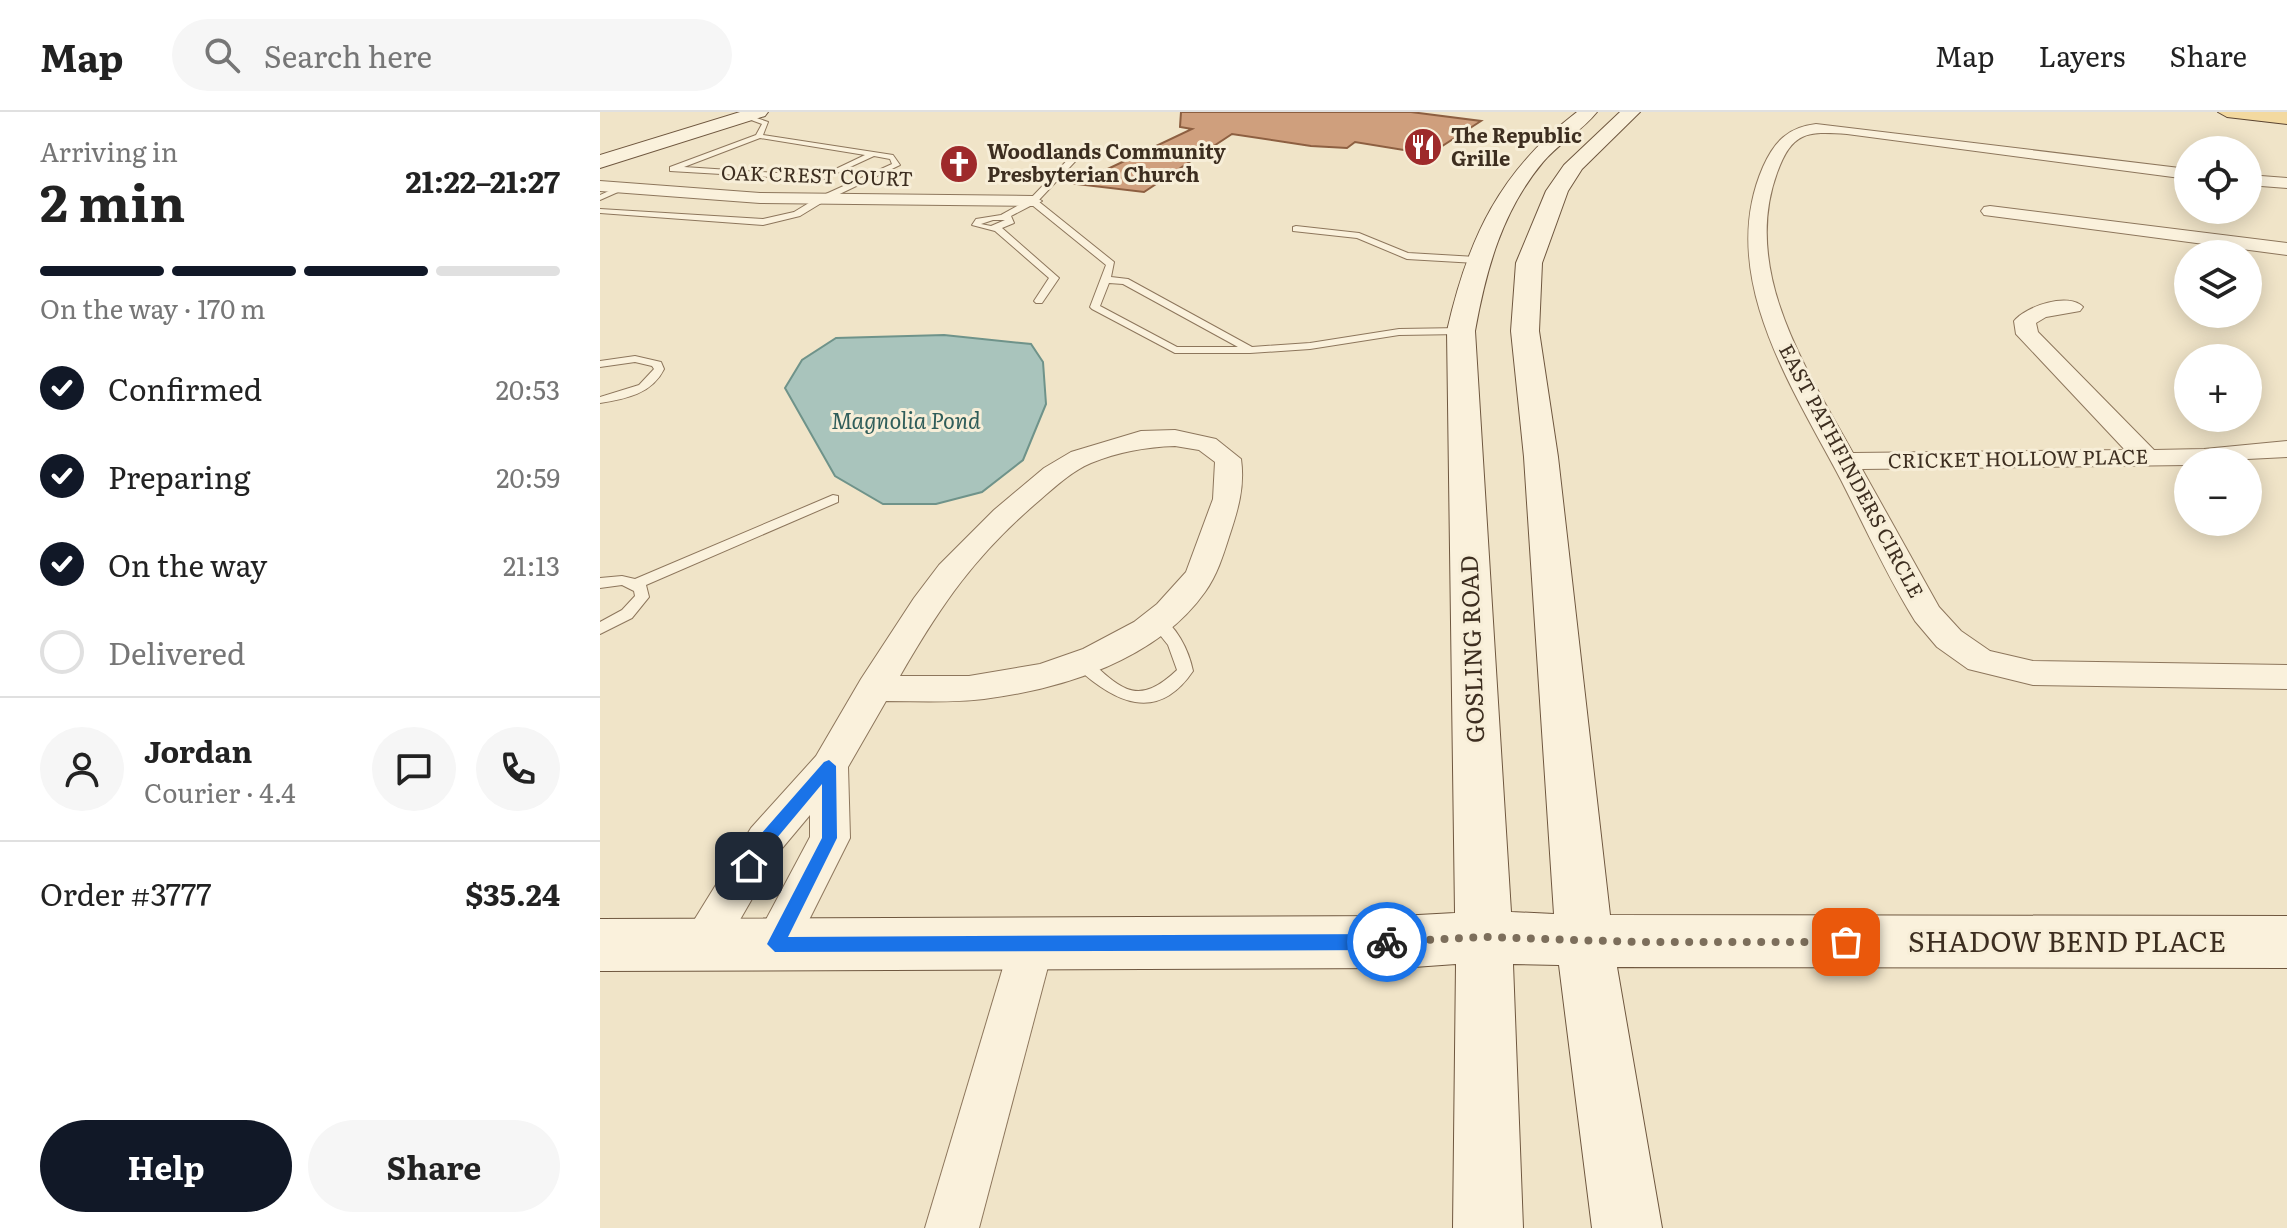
<!DOCTYPE html>
<meta charset="utf-8">
<style>
body{margin:0;font-family:Literata,serif;background:#f6f6f6;color:#222;height:100vh;display:flex;flex-direction:column;font-size:30px;white-space:nowrap}
*{box-sizing:border-box;margin:0}
p{font-size:26px;color:#767676}
.icon{flex:none;width:44px;height:44px;fill:none;stroke:currentColor;stroke-width:2;stroke-linecap:round;stroke-linejoin:round}
.map{position:relative;flex:1;overflow:hidden}
.panel{display:flex;flex-direction:column;background:#fff;width:600px}
.panel>*{flex:none}
.buttons{position:absolute;left:1574px;top:24px;display:grid;gap:16px}
.buttons a{display:grid;place-items:center;width:88px;height:88px;border-radius:50%;background:#fff;box-shadow:0 4px 20px #0003;font-size:40px}
.pin{position:absolute;display:grid;place-items:center;width:68px;height:68px;color:#fff;margin:-34px;border-radius:16px;box-shadow:0 4px 12px #0006}
.courier{position:absolute;display:grid;place-items:center;width:80px;height:80px;margin:-40px;border:6px solid #1a73e8;border-radius:50%;background:#fff;color:#222;box-shadow:0 2px 10px #0007}
.summary em{font-style:normal;font-weight:700}
.summary div{display:flex;flex-direction:column-reverse}
.summary{display:flex;align-items:center;justify-content:space-between;height:136px;padding:0 40px}
h1{font-size:52px;font-weight:700;line-height:60px}
.bar{display:grid;grid-template-columns:repeat(4,1fr);gap:12px 8px;align-content:center;height:96px;padding:0 40px}
.bar i{height:10px;border-radius:6px;background:#e0e0e0}
.bar .on{background:#111827}
.bar p{grid-column:span 4}
.line{display:flex;align-items:center;gap:20px;padding:0 40px;border-top:2px solid #e0e0e0}
.line div{flex:1}
.round{display:grid;place-items:center;flex:none;width:84px;height:84px;border-radius:42px;background:#f6f6f6}
ol{padding:0 40px;list-style:none}
li{display:flex;align-items:center;gap:24px;height:88px}
li p{margin-inline-start:auto}
li .icon{padding:8px;border-radius:50%;background:#111827;color:#fff;stroke-width:4}
li:last-child{color:#767676}
li i{width:44px;height:44px;border:4px solid #e0e0e0;border-radius:50%}
.button{display:flex;gap:16px;margin-top:auto;padding:16px 40px}
.button a{flex:1;height:92px;border-radius:48px;background:#111827;color:#fff;font-size:32px;font-weight:700;line-height:92px;text-align:center}
.button a+a{background:#f6f6f6;color:#222}
header{display:flex;align-items:center;gap:48px;box-sizing:border-box;height:112px;padding:0 40px;background:#fff;border-bottom:2px solid #e0e0e0}
header strong{font-size:38px}
nav{display:flex;gap:44px;margin-inline-start:auto;font-size:28px}
.search{width:560px;height:72px;background:#f6f6f6;display:flex;align-items:center;gap:20px;box-sizing:border-box;padding:0 28px;border-radius:44px;color:#767676;font-size:30px}
main{display:flex;flex:1;min-height:0}
.map>svg:first-child{display:block}
.water{fill:#a9c4bc;stroke:#6f938a;stroke-width:2}
.building{fill:#cf9f7d;stroke:#8d5f41;stroke-width:2}
.lines{fill:none;stroke-linecap:round;stroke-linejoin:round}
.lane-casing{stroke:#8d765c;stroke-width:2}
.street-casing{stroke:#8d765c;stroke-width:2}
.secondary-casing{stroke:#6f573f;stroke-width:2}
.primary-casing{stroke:#5b4430;stroke-width:2}
.lane{fill:#faf1dc;fill-rule:evenodd}
.street{fill:#faf1dc;fill-rule:evenodd}
.secondary{fill:#faf1dc;fill-rule:evenodd}
.primary{fill:#f3d9a0;fill-rule:evenodd}
.route{fill:#1a73e8}
.done{stroke:#7c6e5b;stroke-width:8;stroke-dasharray:0 14.4}
.labels{text-anchor:middle;stroke-width:6;stroke-linejoin:round;paint-order:stroke}
.far-poi-label{font-size:20px;font-weight:bold;fill:#3d2e20;stroke:#f7eed8;text-anchor:start}
.far-street-label{font-size:20px;fill:#3d2e20;stroke:#f7eed8}
.far-water-label{font-size:22px;font-style:italic;fill:#2f5d5a;stroke:#f7eed8}
.street-label{font-size:24px;fill:#3d2e20;stroke:#f7eed8}
.near-street-label{font-size:28px;fill:#3d2e20;stroke:#f7eed8}
</style>
<header>
<strong>Map</strong>
<div class="search"><svg class="icon" aria-label="search" viewBox="0 0 24 24"><circle cx="10" cy="10" r="6"/><path d="M15 15l6 6"/></svg>Search here</div>
<nav><a>Map</a><a>Layers</a><a>Share</a></nav>
</header>
<main>
<section class="panel">
<div class="summary"><div><h1>2 min</h1><p>Arriving in</p></div><em>21:22–21:27</em></div>
<div class="bar"><i class="on"></i><i class="on"></i><i class="on"></i><i></i><p>On the way · 170 m</p></div>
<ol>
<li><svg class="icon" aria-label="check" viewBox="0 0 24 24"><path d="M5 12l5 5 9-10"/></svg>Confirmed<p>20:53</p></li>
<li><svg class="icon" aria-label="check" viewBox="0 0 24 24"><path d="M5 12l5 5 9-10"/></svg>Preparing<p>20:59</p></li>
<li><svg class="icon" aria-label="check" viewBox="0 0 24 24"><path d="M5 12l5 5 9-10"/></svg>On the way<p>21:13</p></li>
<li><i></i>Delivered</li>
</ol>
<div class="line" style="height:144px"><a class="round"><svg class="icon" aria-label="person" viewBox="0 0 24 24"><circle cx="12" cy="8" r="4"/><path d="M4 21q1-7 8-7t8 7"/></svg></a><div><b>Jordan</b><p>Courier · 4.4</p></div><a class="round"><svg class="icon" aria-label="chat" viewBox="0 0 24 24"><path d="M4 5h16v11H9l-5 4z"/></svg></a><a class="round"><svg class="icon" aria-label="phone" viewBox="0 0 24 24"><path d="M5 4h4l2 5-3 2q2 4 5 5l2-3 5 2v4C11 20 4 13 5 4z"/></svg></a></div>
<div class="line" style="height:104px"><div>Order #3777</div><b>$35.24</b></div>
<div class="button"><a>Help</a><a>Share</a></div>
</section>
<div class="map">
<svg width="1687" height="1116" viewBox="0 0 1687 1116">
<rect width="100%" height="100%" fill="#f0e4c8"/>
<polygon class="water" points="344,223 431,232 443,250 446,292 423,348 382,380 336,392 283,392 235,364 185,276 202,248 236,226"/>
<polygon class="building" points="581,0 811,0 881,9 836,38 816,40 755,30 747,36 711,34 632,22 544,80 476,72 592,17 580,15"/>
<g class="lines">
<defs>
<g id="lane">
<path d="M145,2l23,8 -5,13 130,20 7,10 -77,37 -23,14 -37,9 -163,-12v-4l163,10 31,-7 23,-14 75,-34 -2,-5 -16,-3 -52,24 -152,-9v-4l86,-32 6,-11 -19,-7zM160,26l105,17 -44,21 -137,-9z"/>
<path d="M477,38l7,2 -46,49 76,61 -3,15 17,2 124,68 58,-4 89,-14 62,-1 5,3 -5,3 -62,1 -89,14 -60,4h-75l-83,-44 -2,-2 16,-42 -74,-60 -21,11 3,7 -12,5 57,50 -17,25h-6l-2,-2 15,-23 -54,-47 -23,-6 4,-6 25,-4 29,-16zM393,108h12l-14,6 -10,-2zM509,171l14,1 115,63h-61l-77,-41z"/>
<polygon points="20,74 27,76 0,88 0,83"/>
<polygon points="696,114 759,121 808,141 876,145 881,148 876,151 807,147 757,126 693,119 693,115"/>
<path d="M35,244l26,6 3,7c-12,25 -39,30 -64,34v-6l39,-12 15,-16 -2,-3 -17,-4 -35,5v-6z"/>
<polygon points="233,383 238,384 238,390 46,473 49,485 32,506 0,522 0,510 22,498 35,484 34,479 22,473 0,476 0,466 22,464 35,467"/>
<path d="M556,503c20,8 33,36 37,56 -36,53 -79,31 -117,-4l-2,-4 2,-4h12c34,31 50,48 89,11l-9,-25 -20,-25z"/>
</g>
<g id="street">
<path d="M1216,12l372,45v10l-341,-45c-41,-3 -55,-2 -70,39 -36,99 30,197 76,280l272,-3 -109,-116 -2,-13c12,-15 55,-29 69,-14l-3,4 -34,6 -10,6 2,9 116,118 50,-1 83,-8v16l-99,5v3l-326,4 77,138 22,24 29,20 43,10 254,4v24l-254,-4 -65,-16 -31,-22 -22,-26c-28,-45 -50,-94 -74,-141 -49,-93 -125,-205 -78,-313 11,-25 25,-40 53,-43z"/>
<polygon points="1648,63 1687,66 1687,76 1648,73"/>
<polygon points="0,69 160,81 433,84 442,89 433,94 160,91 0,79"/>
<polygon points="1390,94 1687,131 1687,143 1384,103 1381,99 1384,95"/>
<path d="M575,318l41,9 25,20c4,28 -3,51 -12,78 -6,19 -12,38 -24,55 -48,68 -143,97 -221,107 -33,4 -66,2 -98,2l-38,66 2,71 -60,120 -15,6 -15,-6 -7,-14 57,-107v-22l-31,37 -61,106 -15,6 -15,-6 -7,-14 7,-14 63,-102 65,-72 45,-77 53,-81 25,-33 55,-55 50,-42 27,-16 70,-21zM575,334l24,4 16,12 -2,37 -27,73 -29,32 -23,18 -51,27 -43,15 -71,12h-69c42,-73 76,-122 141,-177 15,-13 31,-28 50,-36 27,-11 55,-16 84,-17z"/>
<polygon points="432,812 447,818 454,832 379,1116 325,1116 410,832 417,818"/>
</g>
<g id="secondary">
<polygon points="140,0 168,0 165,4 0,56 0,43"/>
<path d="M977,0h20c-15,19 -38,31 -54,50 -41,49 -57,108 -68,169l36,581 43,2 -30,-457 -13,-126 5,-68 30,-72 18,-26 56,-53h20l-58,57 -14,22 -26,72 -3,68 19,126 52,458 677,1v52l-670,-1 45,261h-70l-33,-263 -46,-1 10,264h-70l3,-264 -56,4 -800,3v-52l800,-3 55,-3 -8,-582c21,-93 53,-160 130,-219z"/>
</g>
<polygon id="primary" points="1618,0 1687,0 1687,12 1627,5"/>
</defs>
<use href="#lane" class="lane-casing"/>
<use href="#street" class="street-casing"/>
<use href="#secondary" class="secondary-casing"/>
<use href="#primary" class="primary-casing"/>
<use href="#lane" class="lane"/>
<use href="#street" class="street"/>
<use href="#secondary" class="secondary"/>
<use href="#primary" class="primary"/>
</g>
<polygon class="route" points="229,648 236,654 237,726 188,825 787,822 796,830 787,838 175,840 167,832 222,726 222,672 171,733 155,759 144,759 142,754 160,723 224,650"/>
<g class="lines">
<polyline class="done" points="787,830 884,825 1038,830 1246,830"/>
</g>
<defs>
<symbol id="restaurant-disc" viewBox="-11 -11 22 22"><circle r="9.5" fill="#9e2a2b" stroke="#f7eed8"/><path d="M-5-6h1v4h1v-4h1v4h1v-4h1v5L-1.5 .5V6h-2V.5L-5-1ZM5-6V6H3V1.5H1.5Q1.5-4 5-6Z" fill="#fff"/></symbol>
<symbol id="church-disc" viewBox="-11 -11 22 22"><circle r="9.5" fill="#9e2a2b" stroke="#f7eed8"/><path d="M-1.2-6h2.4v3.5h3.3v2.4h-3.3V6h-2.4V-.1h-3.3v-2.4h3.3Z" fill="#fff"/></symbol>
</defs>
<g fill-rule="evenodd">
<use href="#restaurant-disc" x="801" y="13" width="44" height="44"/>
<use href="#church-disc" x="337" y="30" width="44" height="44"/>
</g>
<g class="labels">
<g class="far-poi-label">
<text x="851" y="31">The Republic<tspan x="851" dy="23">Grille</tspan></text>
<text x="387" y="47">Woodlands Community<tspan x="387" dy="23">Presbyterian Church</tspan></text>
</g>
<g class="far-street-label">
<text transform="translate(217 64) rotate(2)" y="7">OAK CREST COURT</text>
<text transform="translate(1418 347) rotate(-1)" y="7">CRICKET HOLLOW PLACE</text>
<text transform="translate(1251 359) rotate(62)" y="7">EAST PATHFINDERS CIRCLE</text>
</g>
<g class="far-water-label">
<text x="306" y="317">Magnolia Pond</text>
</g>
<g class="street-label">
<text transform="translate(873 537) rotate(-92)" y="8">GOSLING ROAD</text>
</g>
<g class="near-street-label">
<text x="1467" y="840">SHADOW BEND PLACE</text>
</g>
</g>
</svg>
<div class="buttons">
<a><svg class="icon" aria-label="locate" viewBox="0 0 24 24"><circle cx="12" cy="12" r="6"/><path d="M12 2v4M12 18v4M2 12h4M18 12h4"/></svg></a>
<a><svg class="icon" aria-label="layers" viewBox="0 0 24 24"><path d="M12 4l9 5-9 5-9-5zM3 14l9 5 9-5"/></svg></a>
<a>+</a>
<a>−</a>
</div>
<div class="pin" style="left:1246px;top:830px;background:#ea580c"><svg class="icon" aria-label="bag" viewBox="0 0 24 24"><path d="M5 8h14l-1 12H6zM9 8a3 3 0 0 1 6 0"/></svg></div>
<div class="pin" style="left:149px;top:754px;background:#1f2937"><svg class="icon" aria-label="home" viewBox="0 0 24 24"><path d="M3 11l9-7 9 7M6 9v11h12V9"/></svg></div>
<div class="courier" style="left:787px;top:830px"><svg class="icon" aria-label="bike" viewBox="0 0 24 24"><circle cx="6" cy="16" r="4"/><circle cx="18" cy="16" r="4"/><path d="M6 16l4-8h5l3 8M10 8l3 8H6M13 5h3"/></svg></div>
</div>
</main>
